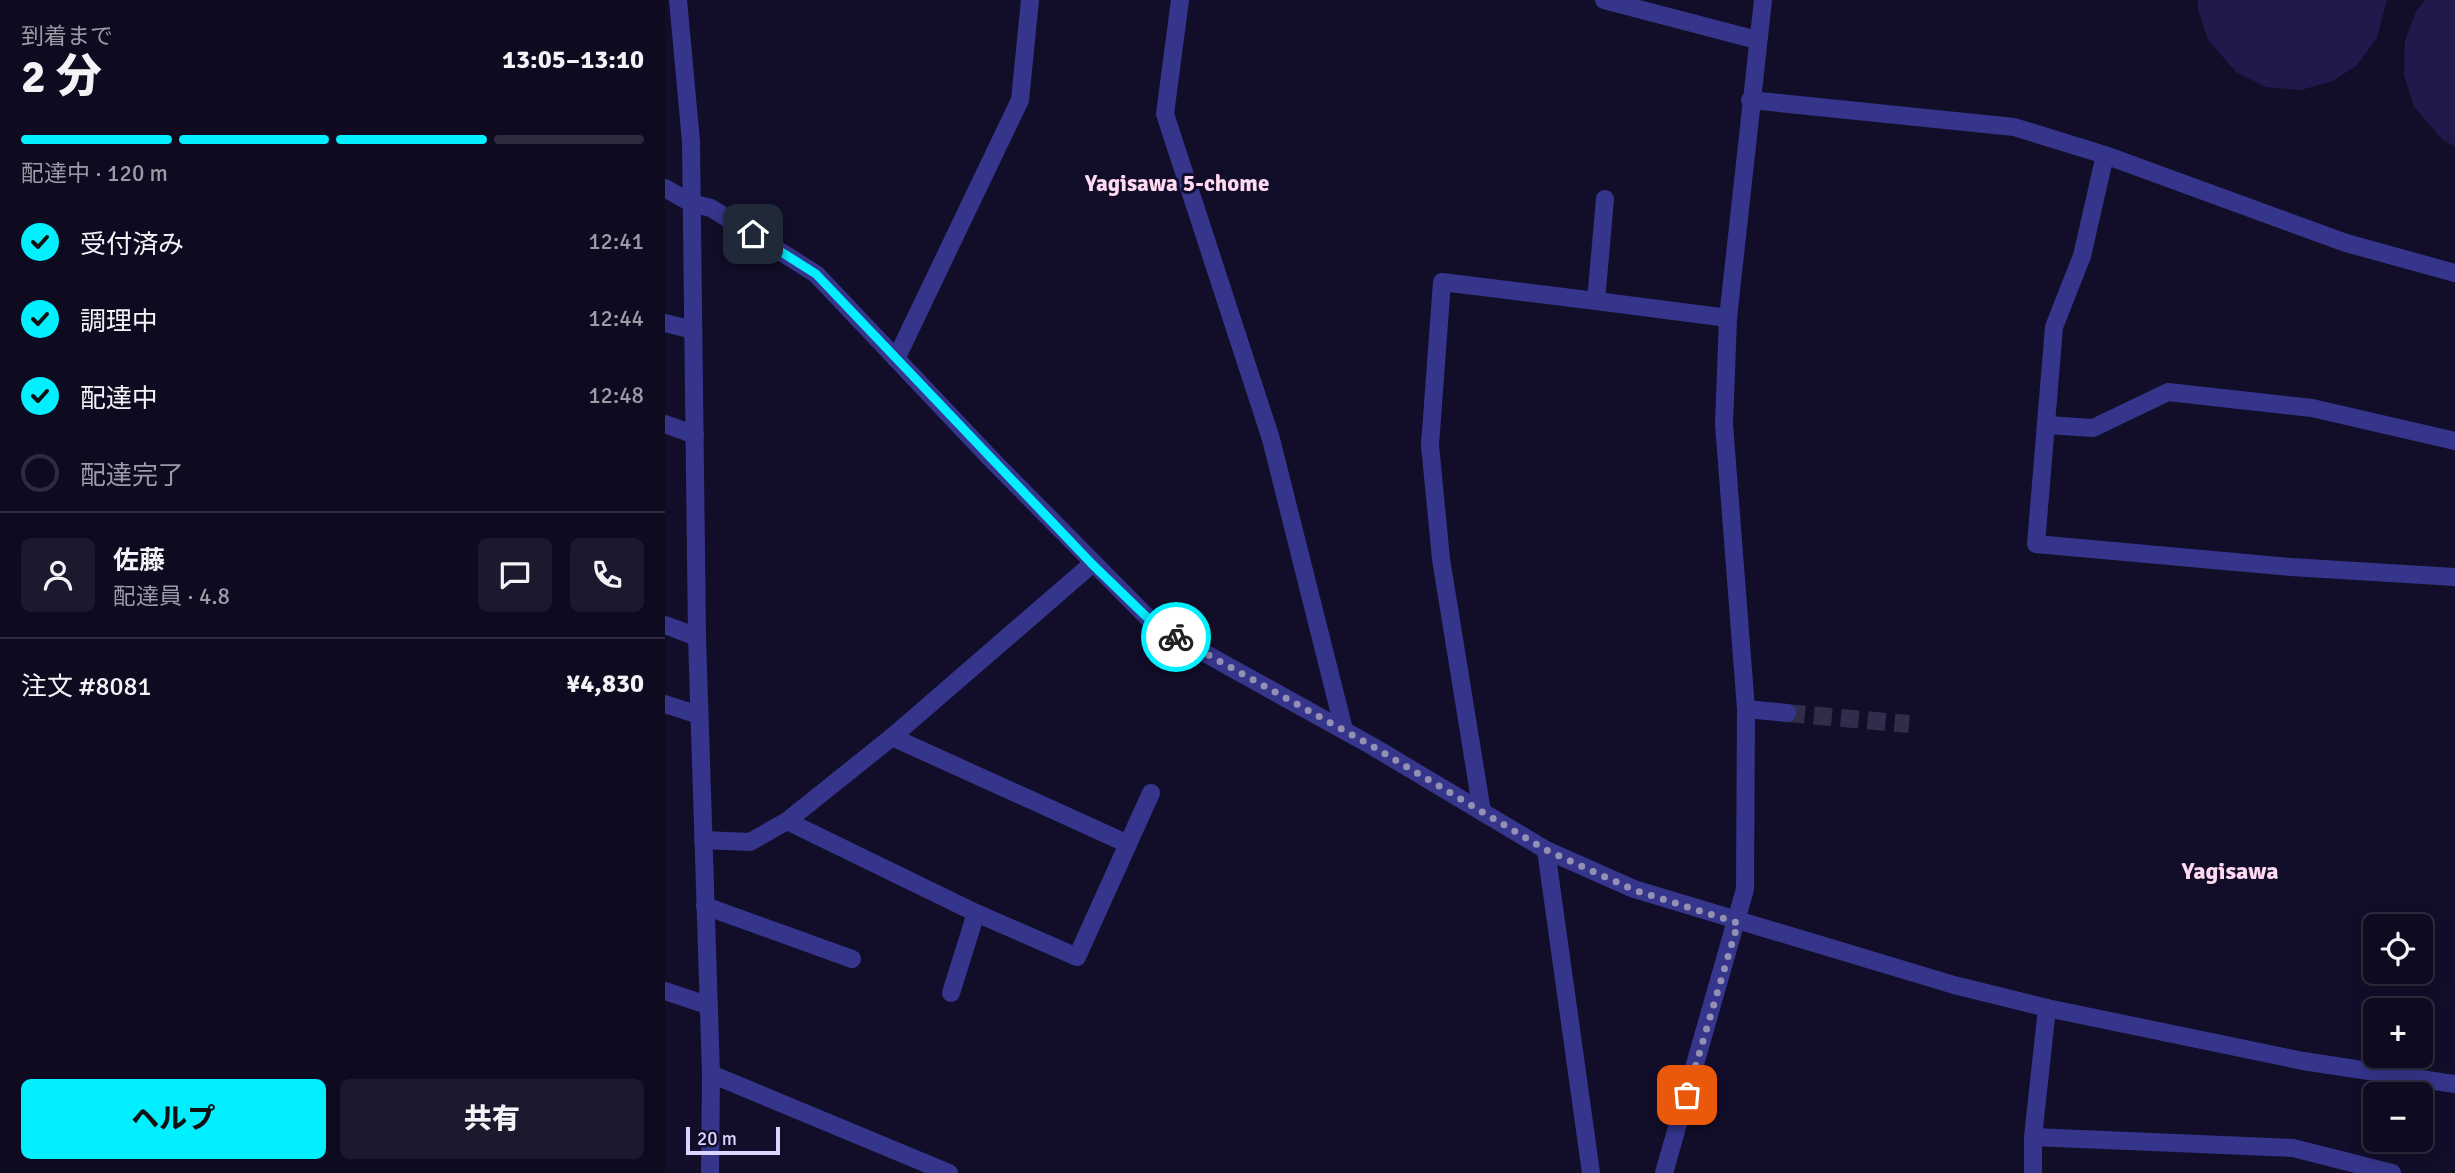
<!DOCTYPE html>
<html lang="ja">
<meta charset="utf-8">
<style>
body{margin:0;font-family:Signika,"Noto Sans JP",sans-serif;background:#1c182d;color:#f1f3f6;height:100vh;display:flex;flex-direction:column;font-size:26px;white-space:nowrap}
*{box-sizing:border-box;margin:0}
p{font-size:23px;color:#9b9aa5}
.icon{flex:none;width:38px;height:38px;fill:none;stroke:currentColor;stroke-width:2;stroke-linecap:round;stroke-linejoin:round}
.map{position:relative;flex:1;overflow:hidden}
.sheet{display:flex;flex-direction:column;background:#0e0a20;width:665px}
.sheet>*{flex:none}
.controls{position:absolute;left:1698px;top:914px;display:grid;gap:14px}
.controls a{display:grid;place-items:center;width:70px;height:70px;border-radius:10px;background:#0e0a20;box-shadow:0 4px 18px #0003,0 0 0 2px #2e2b3e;font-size:35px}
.scale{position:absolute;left:21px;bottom:18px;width:94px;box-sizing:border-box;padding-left:7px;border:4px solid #dad6ff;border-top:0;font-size:19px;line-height:24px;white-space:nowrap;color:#dad6ff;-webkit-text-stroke:5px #120e2a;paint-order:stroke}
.pin{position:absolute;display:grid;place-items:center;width:60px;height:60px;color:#fff;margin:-30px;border-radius:14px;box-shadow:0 4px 10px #0006}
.courier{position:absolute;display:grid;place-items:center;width:70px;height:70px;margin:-35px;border:5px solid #02efff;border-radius:50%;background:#fff;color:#222;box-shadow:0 2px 9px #0007}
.head em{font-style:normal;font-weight:800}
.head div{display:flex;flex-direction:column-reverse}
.head{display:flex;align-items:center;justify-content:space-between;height:119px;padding:0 21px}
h1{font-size:46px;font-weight:800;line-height:52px}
.bar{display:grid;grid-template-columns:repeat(4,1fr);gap:10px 7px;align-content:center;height:84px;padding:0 21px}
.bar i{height:9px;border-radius:5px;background:#2e2b3e}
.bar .selected{background:#02efff}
.bar p{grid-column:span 4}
.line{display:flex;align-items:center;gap:18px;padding:0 21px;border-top:2px solid #2e2b3e}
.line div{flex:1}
.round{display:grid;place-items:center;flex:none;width:74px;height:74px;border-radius:10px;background:#1c182d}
ol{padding:0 21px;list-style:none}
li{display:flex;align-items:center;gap:21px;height:77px}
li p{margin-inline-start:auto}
li .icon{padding:7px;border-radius:50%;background:#02efff;color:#111;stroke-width:4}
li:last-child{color:#9b9aa5}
li i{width:38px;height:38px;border:4px solid #2e2b3e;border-radius:50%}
.button{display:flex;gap:14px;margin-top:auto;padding:14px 21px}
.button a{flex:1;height:80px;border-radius:10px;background:#02efff;color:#111;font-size:28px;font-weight:800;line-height:80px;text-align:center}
.button a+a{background:#1c182d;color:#f1f3f6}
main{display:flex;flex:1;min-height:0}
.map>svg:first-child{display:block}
.building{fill:#21184c}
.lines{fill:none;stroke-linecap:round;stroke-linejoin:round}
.minor-tunnel{stroke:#302c4a;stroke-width:18;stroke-dasharray:18 9;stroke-linecap:butt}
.minor{stroke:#35358c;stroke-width:18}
.done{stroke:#9490b4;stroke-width:7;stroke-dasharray:0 12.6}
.route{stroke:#02efff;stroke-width:9}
.labels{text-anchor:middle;stroke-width:6;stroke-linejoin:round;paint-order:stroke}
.neighbourhood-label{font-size:23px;font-weight:bold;fill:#ffd8f2;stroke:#120e2a}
.quarter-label{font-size:24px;font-weight:bold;fill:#ffd8f2;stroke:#120e2a}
</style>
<main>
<section class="sheet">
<div class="head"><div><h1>2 分</h1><p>到着まで</p></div><em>13:05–13:10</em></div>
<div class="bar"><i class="selected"></i><i class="selected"></i><i class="selected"></i><i></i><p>配達中 · 120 m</p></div>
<ol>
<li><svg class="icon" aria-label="check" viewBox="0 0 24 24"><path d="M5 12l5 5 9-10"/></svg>受付済み<p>12:41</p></li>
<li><svg class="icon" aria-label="check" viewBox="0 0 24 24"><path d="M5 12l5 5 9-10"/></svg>調理中<p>12:44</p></li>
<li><svg class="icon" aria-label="check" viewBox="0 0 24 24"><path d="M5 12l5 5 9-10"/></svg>配達中<p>12:48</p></li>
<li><i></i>配達完了</li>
</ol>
<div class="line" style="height:126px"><a class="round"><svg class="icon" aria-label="person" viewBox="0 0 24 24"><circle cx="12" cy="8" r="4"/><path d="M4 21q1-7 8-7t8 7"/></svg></a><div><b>佐藤</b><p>配達員 · 4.8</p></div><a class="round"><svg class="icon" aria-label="chat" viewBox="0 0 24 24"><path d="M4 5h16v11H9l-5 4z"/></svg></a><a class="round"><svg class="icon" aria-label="phone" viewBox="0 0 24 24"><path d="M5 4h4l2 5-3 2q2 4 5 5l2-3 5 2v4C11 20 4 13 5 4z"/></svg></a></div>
<div class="line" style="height:91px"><div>注文 #8081</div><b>¥4,830</b></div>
<div class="button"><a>ヘルプ</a><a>共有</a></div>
</section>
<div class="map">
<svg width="1790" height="1173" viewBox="0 0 1790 1173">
<rect width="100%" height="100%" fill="#120e2a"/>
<g class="building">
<polygon points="1533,0 1722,0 1712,38 1692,65 1668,81 1636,90 1601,87 1571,72 1543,40 1533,9"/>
<polygon points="1760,0 1790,0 1790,146 1779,141 1749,107 1739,75 1740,40 1751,12"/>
</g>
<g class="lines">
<polyline class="minor-tunnel" points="1122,713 1244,724"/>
<g class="minor">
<polyline points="13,0 26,142 32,637 46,1074 45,1173"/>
<polyline points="515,0 500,114 606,439 679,730"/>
<polyline points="939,0 1092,40"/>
<polyline points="1085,100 1349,127 1440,155 1681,243 1790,273"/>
<polyline points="1440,155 1417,256 1389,327 1371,544 1626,567 1790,577"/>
<polyline points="0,188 26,203 46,208 151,274 328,461 491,626 707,746 881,850 969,889 1289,985 1382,1008 1638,1061 1790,1084"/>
<polyline points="931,301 1063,318"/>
<polyline points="0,323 28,330"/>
<polyline points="231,359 355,100 365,0"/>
<polyline points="0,424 30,435"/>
<polyline points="1382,425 1428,428 1503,392 1647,408 1790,441"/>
<polyline points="0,625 32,637"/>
<polyline points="0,704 34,715"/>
<polyline points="1081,709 1122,713"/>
<polyline points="227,737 463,844"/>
<polyline points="817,812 776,559 765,445 777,282 931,301 940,199"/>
<polyline points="122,821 311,913 412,957 486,793"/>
<polyline points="38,840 85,842 122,821 227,737 427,564"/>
<polyline points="881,850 926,1173"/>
<polyline points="40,906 187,959"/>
<polyline points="0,991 42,1005"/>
<polyline points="286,993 311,913"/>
<polyline points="46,1074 284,1173"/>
<polyline points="1368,1137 1628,1148 1727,1173"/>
<polyline points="999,1173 1080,889 1081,709 1059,424 1063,318 1098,0"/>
<polyline points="1368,1173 1368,1137 1382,1008"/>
</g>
</g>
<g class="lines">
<polyline class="done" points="511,637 707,746 881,850 969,890 1073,923 1022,1095"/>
<polyline class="route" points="88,234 151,274 427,564 491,626 511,637"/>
</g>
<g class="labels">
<g class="neighbourhood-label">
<text x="512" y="191">Yagisawa 5-chome</text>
</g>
<g class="quarter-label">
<text x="1565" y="879">Yagisawa</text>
</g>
</g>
</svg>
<div class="controls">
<a><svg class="icon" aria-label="locate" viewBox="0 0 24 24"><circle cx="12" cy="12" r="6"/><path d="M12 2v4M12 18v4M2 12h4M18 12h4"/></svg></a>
<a>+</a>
<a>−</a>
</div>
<div class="scale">20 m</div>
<div class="pin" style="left:1022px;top:1095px;background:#ea580c"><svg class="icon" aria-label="bag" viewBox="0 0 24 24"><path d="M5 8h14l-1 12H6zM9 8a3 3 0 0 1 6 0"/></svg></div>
<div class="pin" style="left:88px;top:234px;background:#1f2937"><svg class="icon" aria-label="home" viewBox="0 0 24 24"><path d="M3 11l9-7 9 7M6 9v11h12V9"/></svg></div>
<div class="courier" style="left:511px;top:637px"><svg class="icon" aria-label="bike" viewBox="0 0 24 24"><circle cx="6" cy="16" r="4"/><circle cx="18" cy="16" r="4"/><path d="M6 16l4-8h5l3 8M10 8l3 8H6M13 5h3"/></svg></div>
</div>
</main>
